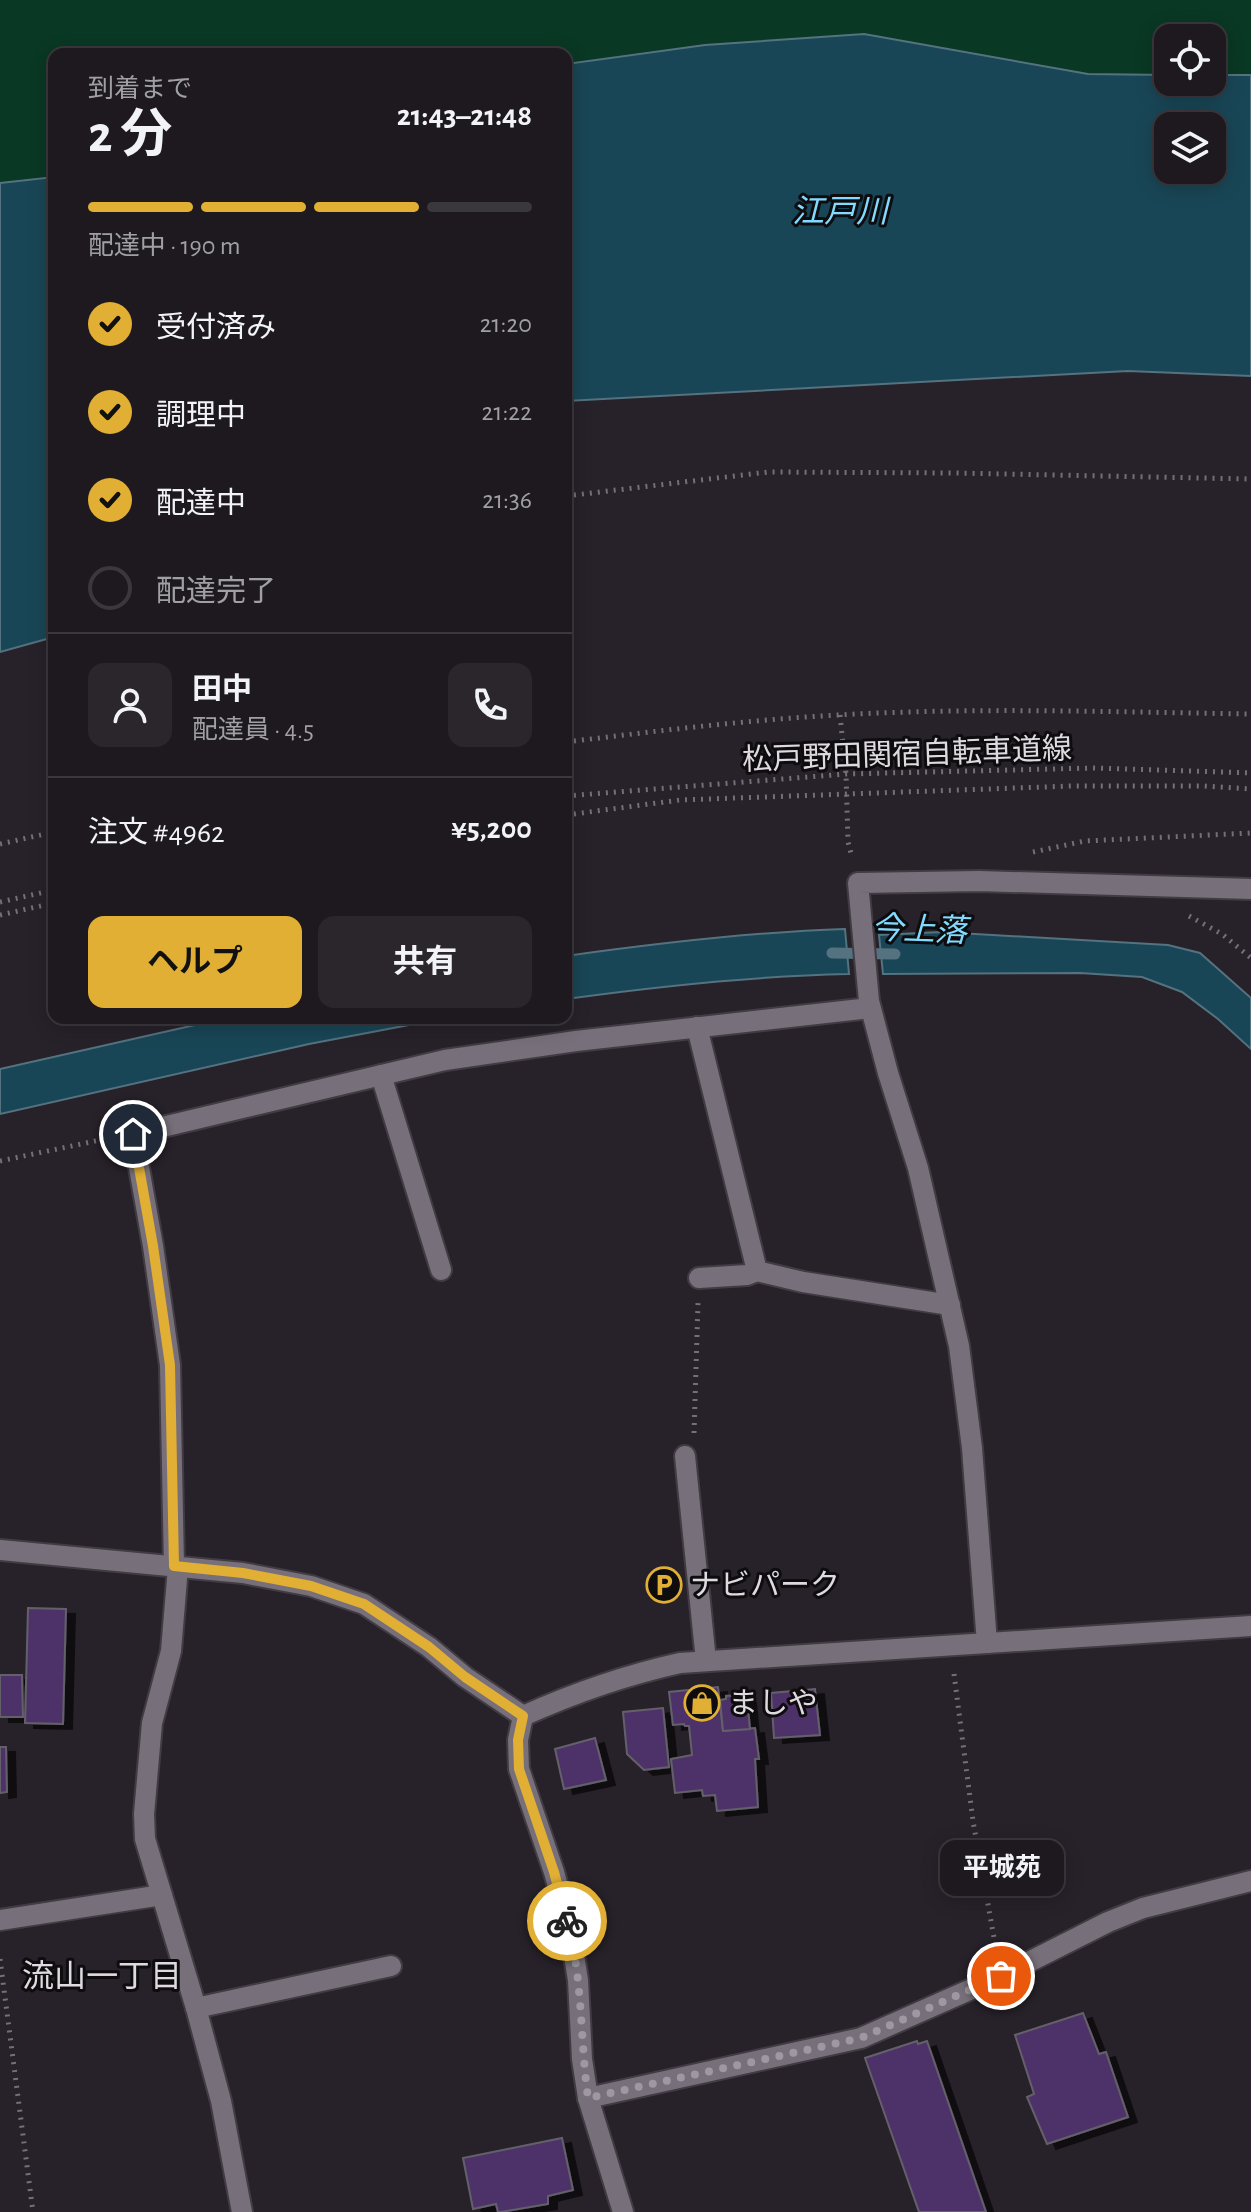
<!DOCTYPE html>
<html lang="ja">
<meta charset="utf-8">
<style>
body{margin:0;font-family:"Alegreya Sans","Noto Sans JP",sans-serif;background:#2a262c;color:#f1f3f6;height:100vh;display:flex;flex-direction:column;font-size:30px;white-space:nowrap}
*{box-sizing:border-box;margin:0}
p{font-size:26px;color:#a0a0a4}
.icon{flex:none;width:44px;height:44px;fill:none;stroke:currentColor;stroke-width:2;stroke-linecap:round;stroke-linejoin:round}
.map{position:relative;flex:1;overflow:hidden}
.sheet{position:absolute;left:48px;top:48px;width:524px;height:976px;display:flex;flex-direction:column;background:#1d191f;border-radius:16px;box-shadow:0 4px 20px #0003,0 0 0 2px #3b383d}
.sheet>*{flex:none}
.tools{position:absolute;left:1154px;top:24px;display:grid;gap:16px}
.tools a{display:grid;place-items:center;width:72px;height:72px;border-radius:16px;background:#1d191f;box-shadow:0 4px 20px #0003,0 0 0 2px #3b383d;font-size:40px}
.pin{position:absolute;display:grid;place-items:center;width:68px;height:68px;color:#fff;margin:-34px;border:4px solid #fff;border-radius:50%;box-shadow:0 2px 8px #0007}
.courier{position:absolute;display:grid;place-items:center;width:80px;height:80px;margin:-40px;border:6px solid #e1af34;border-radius:50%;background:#fff;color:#222;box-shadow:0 2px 10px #0007}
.bubble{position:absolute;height:56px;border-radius:16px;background:#1d191f;box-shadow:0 4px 20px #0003,0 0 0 2px #3b383d;font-size:26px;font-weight:700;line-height:56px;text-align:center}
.headline em{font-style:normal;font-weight:700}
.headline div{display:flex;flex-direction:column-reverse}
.headline{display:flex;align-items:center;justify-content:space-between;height:136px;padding:0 40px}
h1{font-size:52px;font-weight:700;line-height:60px}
.bar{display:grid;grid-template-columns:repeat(4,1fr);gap:12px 8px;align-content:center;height:96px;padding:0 40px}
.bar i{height:10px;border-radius:6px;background:#3b383d}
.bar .selected{background:#e1af34}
.bar p{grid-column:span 4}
.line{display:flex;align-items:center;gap:20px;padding:0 40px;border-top:2px solid #3b383d}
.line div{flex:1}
.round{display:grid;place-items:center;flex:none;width:84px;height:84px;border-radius:16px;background:#2a262c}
ol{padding:0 40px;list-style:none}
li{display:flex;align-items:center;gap:24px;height:88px}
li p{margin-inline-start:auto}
li .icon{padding:8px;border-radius:50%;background:#e1af34;color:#111;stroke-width:4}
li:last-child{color:#a0a0a4}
li i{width:44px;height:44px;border:4px solid #3b383d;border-radius:50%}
.primary-button{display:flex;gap:16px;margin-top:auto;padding:16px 40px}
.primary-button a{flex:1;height:92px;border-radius:16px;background:#e1af34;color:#111;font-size:32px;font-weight:700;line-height:92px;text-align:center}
.primary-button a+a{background:#2a262c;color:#f1f3f6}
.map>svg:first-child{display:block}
.green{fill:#093824}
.water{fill:#194656;stroke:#54727f;stroke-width:2;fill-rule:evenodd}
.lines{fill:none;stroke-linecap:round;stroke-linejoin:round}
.stream{stroke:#54727f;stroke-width:11}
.building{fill:#4e3369;stroke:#64606a;stroke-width:2;filter:url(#shadow)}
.minor-casing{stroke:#413c43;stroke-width:24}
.path{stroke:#757077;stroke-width:5;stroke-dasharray:2 6;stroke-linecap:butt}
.minor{stroke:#77707a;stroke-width:20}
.done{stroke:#9e99a0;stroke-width:8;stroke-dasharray:0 14.4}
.route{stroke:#e1af34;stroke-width:10}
.labels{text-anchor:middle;stroke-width:6;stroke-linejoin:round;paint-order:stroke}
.street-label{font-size:30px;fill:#dedae0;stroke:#0e0c0f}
.poi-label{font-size:30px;fill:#dedae0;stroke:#0e0c0f;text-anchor:start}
.water-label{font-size:32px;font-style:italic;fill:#82dbfe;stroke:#0e0c0f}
.neighbourhood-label{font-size:32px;fill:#dedae0;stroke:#0e0c0f}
</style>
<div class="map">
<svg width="1251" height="2212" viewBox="0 0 1251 2212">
<defs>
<filter id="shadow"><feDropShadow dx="9" dy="5" stdDeviation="0" flood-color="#0009"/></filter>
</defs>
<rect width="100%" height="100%" fill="#272129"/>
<polygon class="green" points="0,0 1251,0 1251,75 1212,75 1212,38 1168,38 1168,75 1088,74 864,34 705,45 566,64 566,54 54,54 54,177 0,183"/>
<g class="water">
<path d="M864,34l224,40 80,1v7h44v-7h39v301l-123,-5 -562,30v-337l139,-19zM1212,126v44h-44v-44z"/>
<polygon points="54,177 54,637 0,652 0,183"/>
<path d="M845,929l4,45c-96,2 -189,12 -283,25v-43c93,-13 185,-24 279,-27z"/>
<polygon points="941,932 1168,945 1200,953 1251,998 1251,1049 1218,1019 1182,992 1142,977 1080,973 883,974 879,935"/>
<polygon points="226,1018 446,1018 309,1044 0,1114 0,1069"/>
</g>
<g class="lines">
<polyline class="stream" points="832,953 895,954"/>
</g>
<g class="building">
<polygon points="28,1608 66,1609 63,1724 25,1723"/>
<polygon points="0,1675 22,1675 23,1717 0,1717"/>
<polygon points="718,1687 723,1731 755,1728 759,1759 755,1759 758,1807 717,1811 715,1795 703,1796 702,1790 675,1793 671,1759 692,1755 689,1726 685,1726 684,1724 673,1725 669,1692"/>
<polygon points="815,1689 820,1735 774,1738 771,1693"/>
<polygon points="740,1695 742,1698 747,1698 750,1729 723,1731 720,1700 726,1699 726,1696"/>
<polygon points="663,1708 669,1767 644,1770 627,1754 623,1712"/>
<polygon points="595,1738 606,1780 564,1789 555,1749"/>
<polygon points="0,1747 6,1747 7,1792 0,1793"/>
<polygon points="1083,2013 1099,2054 1106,2052 1128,2117 1047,2144 1027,2097 1034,2094 1015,2035"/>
<polygon points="917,2041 918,2044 927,2041 986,2212 919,2212 865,2058"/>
<polygon points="562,2138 573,2190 548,2196 548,2204 501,2212 498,2212 496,2204 473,2209 463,2158"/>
</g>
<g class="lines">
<defs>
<g id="minor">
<polyline points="697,1027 757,1271 803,1282 950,1305"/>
<polyline points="381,1075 441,1270"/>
<polyline points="699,1278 747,1275 757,1271"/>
<polyline points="685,1456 706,1661"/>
<polyline points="0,1550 243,1573 311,1586 364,1604 429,1647 465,1677 523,1716"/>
<polyline points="174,1566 170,1365 153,1246 133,1134 445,1060 576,1041 870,1008"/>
<polyline points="178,1567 171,1651 152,1723 144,1814 145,1839 196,2008 221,2101 242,2212"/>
<polyline points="987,1643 972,1448 959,1346 918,1168 888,1073 869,1001 858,883 979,881 1251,889"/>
<path d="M523,1716c51,-23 103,-41 157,-53l571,-37"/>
<polyline points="523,1716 518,1740 519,1769 554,1872 570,1931 578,1980 582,2059 588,2098 623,2212"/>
<polyline points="0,1920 162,1895"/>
<polyline points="196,2008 391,1966"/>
<polyline points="588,2098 861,2038 1001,1976 1108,1922 1143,1908 1251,1881"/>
</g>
</defs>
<use href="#minor" class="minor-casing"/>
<g class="path">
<polyline points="566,496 768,472 955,473 1251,479"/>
<polyline points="840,715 846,774 848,842 852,857"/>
<path d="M566,742c91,-11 181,-22 272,-27 137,-8 276,-3 413,-1"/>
<polyline points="566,796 846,774 1093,768 1251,773"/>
<polyline points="566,815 680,800 1072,786 1203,786 1251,789"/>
<polyline points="0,844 54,832"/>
<polyline points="1033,852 1085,841 1251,833"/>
<polyline points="0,902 54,890"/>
<polyline points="0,915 54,903"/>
<polyline points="1189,916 1222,934 1251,958"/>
<polyline points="0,1161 105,1139"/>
<polyline points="694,1433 698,1303"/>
<polyline points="954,1674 973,1821 996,1949"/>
<polyline points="0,1959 33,2212"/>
</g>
<use href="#minor" class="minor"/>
</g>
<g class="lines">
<path class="done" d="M567,1921c16,57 13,118 21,177l273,-60 140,-62"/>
<polyline class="route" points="133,1134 153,1246 170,1365 174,1566 243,1573 311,1586 364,1604 429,1647 465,1677 523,1716 518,1740 519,1769 554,1872 567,1921"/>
</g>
<defs>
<symbol id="parking-ring" viewBox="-11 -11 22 22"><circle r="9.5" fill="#0e0c0f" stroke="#e1af34" stroke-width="1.5"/><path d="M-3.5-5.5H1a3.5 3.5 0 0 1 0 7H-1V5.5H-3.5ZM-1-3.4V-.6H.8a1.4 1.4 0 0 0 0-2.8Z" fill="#e1af34"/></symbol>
<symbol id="shop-ring" viewBox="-11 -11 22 22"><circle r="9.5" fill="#0e0c0f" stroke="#e1af34" stroke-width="1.5"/><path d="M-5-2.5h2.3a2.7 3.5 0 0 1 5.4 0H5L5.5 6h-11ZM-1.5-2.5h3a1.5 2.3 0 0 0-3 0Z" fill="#e1af34"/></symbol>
</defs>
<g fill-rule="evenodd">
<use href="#parking-ring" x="644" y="1565" width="40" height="40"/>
<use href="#shop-ring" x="682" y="1683" width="40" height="40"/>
</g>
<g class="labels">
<g class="street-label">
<text transform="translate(907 754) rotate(-2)" y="10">松戸野田関宿自転車道線</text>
</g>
<g class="poi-label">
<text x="690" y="1595">ナビパーク</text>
<text x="728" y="1713">ましや</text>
</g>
<g class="water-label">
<text x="840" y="222">江戸川</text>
<text transform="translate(919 929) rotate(2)" y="11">今上落</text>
</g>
<g class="neighbourhood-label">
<text x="102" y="1987">流山一丁目</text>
</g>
</g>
</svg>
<div class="tools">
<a><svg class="icon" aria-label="locate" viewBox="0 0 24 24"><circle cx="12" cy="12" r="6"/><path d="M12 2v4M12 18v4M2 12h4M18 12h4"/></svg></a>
<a><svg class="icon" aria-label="layers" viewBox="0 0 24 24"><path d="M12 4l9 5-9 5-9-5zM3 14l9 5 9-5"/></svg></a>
</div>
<div class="pin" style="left:1001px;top:1976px;background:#ea580c"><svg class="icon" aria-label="bag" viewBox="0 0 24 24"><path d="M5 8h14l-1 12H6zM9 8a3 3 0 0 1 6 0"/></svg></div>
<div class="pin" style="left:133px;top:1134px;background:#1f2937"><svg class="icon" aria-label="home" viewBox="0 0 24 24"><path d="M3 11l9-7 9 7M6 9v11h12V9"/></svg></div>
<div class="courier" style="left:567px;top:1921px"><svg class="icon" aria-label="bike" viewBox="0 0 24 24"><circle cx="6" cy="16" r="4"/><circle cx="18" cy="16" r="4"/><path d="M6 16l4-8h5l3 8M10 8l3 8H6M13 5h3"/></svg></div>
<div class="bubble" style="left:940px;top:1840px;width:124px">平城苑</div>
<section class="sheet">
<div class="headline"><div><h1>2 分</h1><p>到着まで</p></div><em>21:43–21:48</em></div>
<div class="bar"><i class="selected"></i><i class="selected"></i><i class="selected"></i><i></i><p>配達中 · 190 m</p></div>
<ol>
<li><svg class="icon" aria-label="check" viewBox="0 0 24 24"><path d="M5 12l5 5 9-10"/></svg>受付済み<p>21:20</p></li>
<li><svg class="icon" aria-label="check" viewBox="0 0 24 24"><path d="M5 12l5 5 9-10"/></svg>調理中<p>21:22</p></li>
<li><svg class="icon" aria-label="check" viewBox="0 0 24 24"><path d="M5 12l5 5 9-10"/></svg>配達中<p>21:36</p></li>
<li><i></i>配達完了</li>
</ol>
<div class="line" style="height:144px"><a class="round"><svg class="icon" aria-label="person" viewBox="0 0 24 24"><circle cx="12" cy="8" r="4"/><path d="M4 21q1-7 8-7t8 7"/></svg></a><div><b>田中</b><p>配達員 · 4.5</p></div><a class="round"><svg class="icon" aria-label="phone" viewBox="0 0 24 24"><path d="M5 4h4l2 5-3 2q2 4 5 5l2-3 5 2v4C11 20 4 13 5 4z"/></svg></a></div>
<div class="line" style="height:104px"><div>注文 #4962</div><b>¥5,200</b></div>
<div class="primary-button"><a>ヘルプ</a><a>共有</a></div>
</section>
</div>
